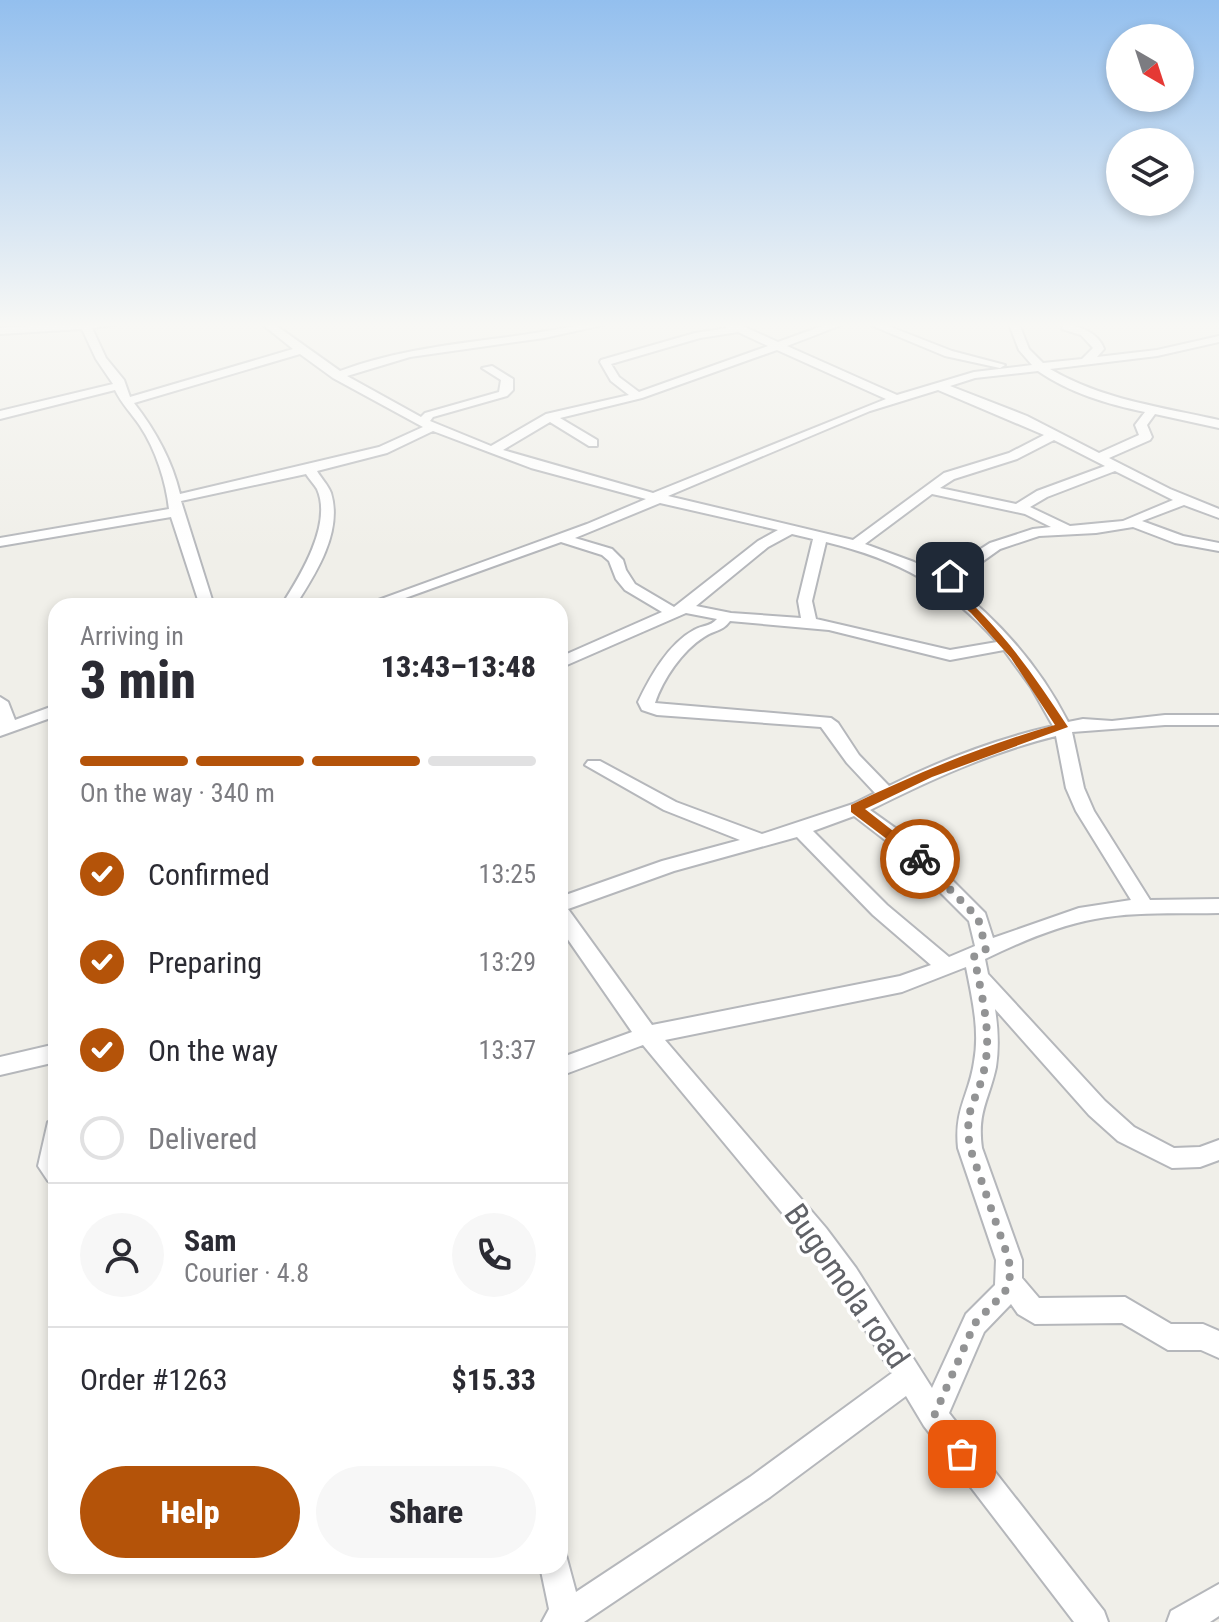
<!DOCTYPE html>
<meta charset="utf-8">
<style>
body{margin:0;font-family:"Roboto Condensed",sans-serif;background:#f7f7f7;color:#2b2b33;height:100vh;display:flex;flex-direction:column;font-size:30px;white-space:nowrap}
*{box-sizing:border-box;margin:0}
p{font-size:26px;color:#7c7c81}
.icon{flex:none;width:44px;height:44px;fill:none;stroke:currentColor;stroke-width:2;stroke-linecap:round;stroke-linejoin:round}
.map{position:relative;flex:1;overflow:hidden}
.side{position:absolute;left:48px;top:598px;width:520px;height:976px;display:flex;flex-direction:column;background:#fff;border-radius:24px;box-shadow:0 4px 12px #0003}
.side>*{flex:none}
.needle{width:52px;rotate:141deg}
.controls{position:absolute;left:1106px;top:24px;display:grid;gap:16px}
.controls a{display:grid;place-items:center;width:88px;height:88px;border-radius:50%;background:#fff;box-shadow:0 4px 12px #0003;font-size:40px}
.pin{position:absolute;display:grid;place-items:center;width:68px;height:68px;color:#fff;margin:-34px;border-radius:16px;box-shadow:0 4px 12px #0006}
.courier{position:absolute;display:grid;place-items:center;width:80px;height:80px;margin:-40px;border:6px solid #b45309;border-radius:50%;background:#fff;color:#222;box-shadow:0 2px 10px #0007}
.overview em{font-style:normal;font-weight:800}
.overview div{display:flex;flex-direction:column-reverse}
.overview{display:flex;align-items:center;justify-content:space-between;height:136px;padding:0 32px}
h1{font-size:52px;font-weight:800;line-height:60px}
.bar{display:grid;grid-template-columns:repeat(4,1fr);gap:12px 8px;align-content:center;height:96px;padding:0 32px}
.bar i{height:10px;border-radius:6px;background:#e1e1e2}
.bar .on{background:#b45309}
.bar p{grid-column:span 4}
.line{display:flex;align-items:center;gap:20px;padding:0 32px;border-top:2px solid #e1e1e2}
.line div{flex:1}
.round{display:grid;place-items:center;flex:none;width:84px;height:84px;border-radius:42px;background:#f7f7f7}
ol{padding:0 32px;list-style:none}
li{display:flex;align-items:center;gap:24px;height:88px}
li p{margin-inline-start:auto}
li .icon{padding:8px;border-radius:50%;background:#b45309;color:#fff;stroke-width:4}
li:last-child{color:#7c7c81}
li i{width:44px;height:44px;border:4px solid #e1e1e2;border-radius:50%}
.button{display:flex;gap:16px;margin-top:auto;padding:16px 32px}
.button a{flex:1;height:92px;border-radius:48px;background:#b45309;color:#fff;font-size:32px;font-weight:800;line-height:92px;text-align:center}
.button a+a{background:#f7f7f7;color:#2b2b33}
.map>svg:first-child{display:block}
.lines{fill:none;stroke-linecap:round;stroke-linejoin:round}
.minor-casing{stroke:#b5b7bb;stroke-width:4}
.minor{fill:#fff;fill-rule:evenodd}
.route{fill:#b45309}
.done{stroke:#929394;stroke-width:8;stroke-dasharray:0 14.4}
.labels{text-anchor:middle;stroke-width:7;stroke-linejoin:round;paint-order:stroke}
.near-street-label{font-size:32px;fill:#606267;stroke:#fff}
</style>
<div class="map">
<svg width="1219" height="1622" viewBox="0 0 1219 1622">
<rect width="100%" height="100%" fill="#f0efe9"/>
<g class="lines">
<defs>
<g id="minor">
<path d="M56,324h62l-26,4 14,30 18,22 6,17 163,-48 -31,-25h12l66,47c56,-21 116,-27 175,-35 31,-4 61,-12 92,-12l-63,14 -134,19 -63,19 74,41 4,-4 74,-21 2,-12 -19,-12 10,-2 21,13v11l-6,6 -74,21 -3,4 61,25 55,-32 83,-19 -18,-14 -11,-19 1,-2 94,-27 32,-5 -4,-4h15l40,18 50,-18h16l-57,22 110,49 77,-23 58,-7 -13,-15 -10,-26h10l10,25 14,14 39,-4 11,-11 -12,-13 -19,-6 2,-5c16,2 35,9 40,25l-7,8 60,-7 62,-14v6l-62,14 -107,13c53,31 111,38 169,51v8l-64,-14 -8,11 5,12 -2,3 -41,18 61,31 49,20v9l-35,-13 -42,16 41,15 36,7v8l-44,-8 -42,-16 -37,6 -57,3 -39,13 -38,27 -13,6c49,37 91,85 119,140l15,-3 29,2 53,-6h54v10h-54l-93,7 12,56 10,23 56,89 69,-1v14c-41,1 -83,-2 -124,6 -38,7 -75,23 -110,40l3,15 117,127 29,26 40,21 26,-1 19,-7v20l-19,7 -28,1 -54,-27 -29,-26 -94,-106c3,19 4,38 1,58 -7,33 -19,44 -14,81l40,112v18l17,20 86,-1 46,27h32l16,7v27l-18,-8h-33l-46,-27 -87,1 -17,-10 -7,-10 -27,28 -35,81 155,198 4,11h-34l-150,-196 -18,-30 -136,101 -186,125h-42l7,-13 -9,-43h20v-13l6,2 10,37 174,-115 142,-104 -54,-87 -30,-42 -165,-199 -83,31v-18l72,-26 -72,-104v-31l102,-36 78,-21 -76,-30 -79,-45 3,-4h12l76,41 86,32 91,-30 22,-11 -28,-30 -26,-36 -164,-12 -15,-5 -4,-8c12,-25 30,-58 56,-72 8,-5 16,-3 23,-11l-31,-6 -126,55v-11l102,-45 -37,-22 -9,-11 -7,-18 -7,-6 -41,-13 -178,64h-21l225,-82 59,-25 -115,-31 -98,-37 -46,22 -70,18c4,7 11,14 14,22 12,39 -16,82 -36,113h-14c18,-28 52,-82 36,-117 -3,-5 -8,-10 -11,-15l-125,27 33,105h-14l-29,-89 -171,29v-8l169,-29c-3,-27 -13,-59 -29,-83 -8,-12 -19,-23 -25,-36l-115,29v-8l113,-27 -17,-25 -14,-30 -82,5v-6zM738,332l30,14 -129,46 -20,-15 -8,-13 89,-26zM777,350l109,49 -233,94 -150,-43 47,-28 39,24h8v-6l-37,-22 82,-20zM300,354l33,24 90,49 -44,20 -199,47c-8,-34 -25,-64 -46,-91zM1038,371c32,22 69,33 107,41l-10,13 4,10 -40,18 -72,-37 -77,-30 25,-8zM938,390l106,45 -35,18 -65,20 -91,67 -185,-44 202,-85zM1054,440l51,26 -68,25 -21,13 -76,-16 14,-9 63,-20zM1115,471l58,29 -50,21 -53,5 -40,-19 17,-10zM932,494l93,20 26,13 -18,2 -43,14 -50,32 -26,-13 -49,-18zM660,503l118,27 -20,11 -84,66 -39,-23 -9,-14 -3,-10 -11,-11 -37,-11zM792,534l21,5 -15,62 3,17 -70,-5 -35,-7 72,-59zM826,542c73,18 121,44 171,100l-47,8 -134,-31 -4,-18zM730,621l99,9 121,30 54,-10 27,37 22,39c-56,13 -112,34 -164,60l-30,-31 -21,-32 -7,-5 -176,-15c8,-24 27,-52 49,-66 10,-7 18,-5 26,-16zM1056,736l10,52 10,23 55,89 -52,8 -86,30 -8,-25 -73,-73 -42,-30c60,-30 121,-58 186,-74zM854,816l44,34 71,71 6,25 -26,11 -62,-52 -74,-74zM797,837l76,78 58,50 -31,11 -248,49 -84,-116 106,-38zM966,967c6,31 14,63 8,95 -5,34 -20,47 -16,86l38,112 -1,25 -29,29 -34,74 -76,-120 -30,-40 -161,-188 237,-48z"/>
<polygon points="868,324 883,324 952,351 1005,365 1000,368 945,356"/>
<polygon points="0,697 8,702 15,720 56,705 56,716 0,736"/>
<polygon points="56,1044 56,1062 0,1075 0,1057"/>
<polygon points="56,1119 56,1184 48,1181 38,1166 48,1122"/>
<polygon points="1219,1584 1219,1616 1210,1622 1167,1622 1171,1611"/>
</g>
</defs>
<use href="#minor" class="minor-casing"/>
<use href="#minor" class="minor"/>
</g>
<linearGradient id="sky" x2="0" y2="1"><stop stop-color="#93bfee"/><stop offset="0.59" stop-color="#f8f8f5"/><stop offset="1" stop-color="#f8f8f5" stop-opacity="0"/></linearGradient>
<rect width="1219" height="551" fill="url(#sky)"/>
<path class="route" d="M946,574l9,2 -9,5c53,43 85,90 122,146l-136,50 -67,32 60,47v7l-5,1 -69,-52v-7c66,-32 133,-60 204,-80l-44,-67 -40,-45 -38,-32z"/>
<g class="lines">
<path class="done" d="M920,859l58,59 8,31 -12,6c6,35 18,74 11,110 -6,37 -22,38 -15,83l39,112 1,16 -5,16 -30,31 -41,93 28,38"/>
</g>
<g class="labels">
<g class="near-street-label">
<text transform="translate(847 1286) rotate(55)" y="11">Bugomola road</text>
</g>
</g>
</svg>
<div class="controls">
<a><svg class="needle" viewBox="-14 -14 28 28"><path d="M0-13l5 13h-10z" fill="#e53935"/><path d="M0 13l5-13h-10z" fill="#7c7c81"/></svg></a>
<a><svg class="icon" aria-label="layers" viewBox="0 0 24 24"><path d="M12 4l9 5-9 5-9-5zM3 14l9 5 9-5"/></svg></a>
</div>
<div class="pin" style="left:962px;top:1454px;background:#ea580c"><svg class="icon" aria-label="bag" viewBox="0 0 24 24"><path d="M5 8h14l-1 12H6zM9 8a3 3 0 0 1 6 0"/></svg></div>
<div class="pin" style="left:950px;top:576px;background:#1f2937"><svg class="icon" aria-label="home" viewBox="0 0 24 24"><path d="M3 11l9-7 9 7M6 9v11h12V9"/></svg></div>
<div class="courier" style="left:920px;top:859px"><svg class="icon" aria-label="bike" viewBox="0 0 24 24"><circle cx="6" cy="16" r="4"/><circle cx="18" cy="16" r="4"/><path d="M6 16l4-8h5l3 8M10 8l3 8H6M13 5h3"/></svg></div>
<section class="side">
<div class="overview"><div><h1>3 min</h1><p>Arriving in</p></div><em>13:43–13:48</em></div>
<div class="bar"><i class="on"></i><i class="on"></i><i class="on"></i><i></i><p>On the way · 340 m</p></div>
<ol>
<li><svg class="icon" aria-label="check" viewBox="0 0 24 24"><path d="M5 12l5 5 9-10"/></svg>Confirmed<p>13:25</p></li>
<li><svg class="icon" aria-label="check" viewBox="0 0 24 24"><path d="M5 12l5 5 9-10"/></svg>Preparing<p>13:29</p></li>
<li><svg class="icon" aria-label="check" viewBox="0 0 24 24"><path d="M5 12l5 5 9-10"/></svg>On the way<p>13:37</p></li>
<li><i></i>Delivered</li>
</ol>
<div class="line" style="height:144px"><a class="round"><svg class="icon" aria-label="person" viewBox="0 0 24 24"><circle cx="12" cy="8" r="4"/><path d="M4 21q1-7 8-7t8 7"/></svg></a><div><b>Sam</b><p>Courier · 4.8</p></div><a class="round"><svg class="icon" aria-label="phone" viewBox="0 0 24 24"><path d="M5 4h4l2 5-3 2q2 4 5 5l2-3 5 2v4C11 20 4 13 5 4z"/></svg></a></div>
<div class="line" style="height:104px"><div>Order #1263</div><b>$15.33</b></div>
<div class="button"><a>Help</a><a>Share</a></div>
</section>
</div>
